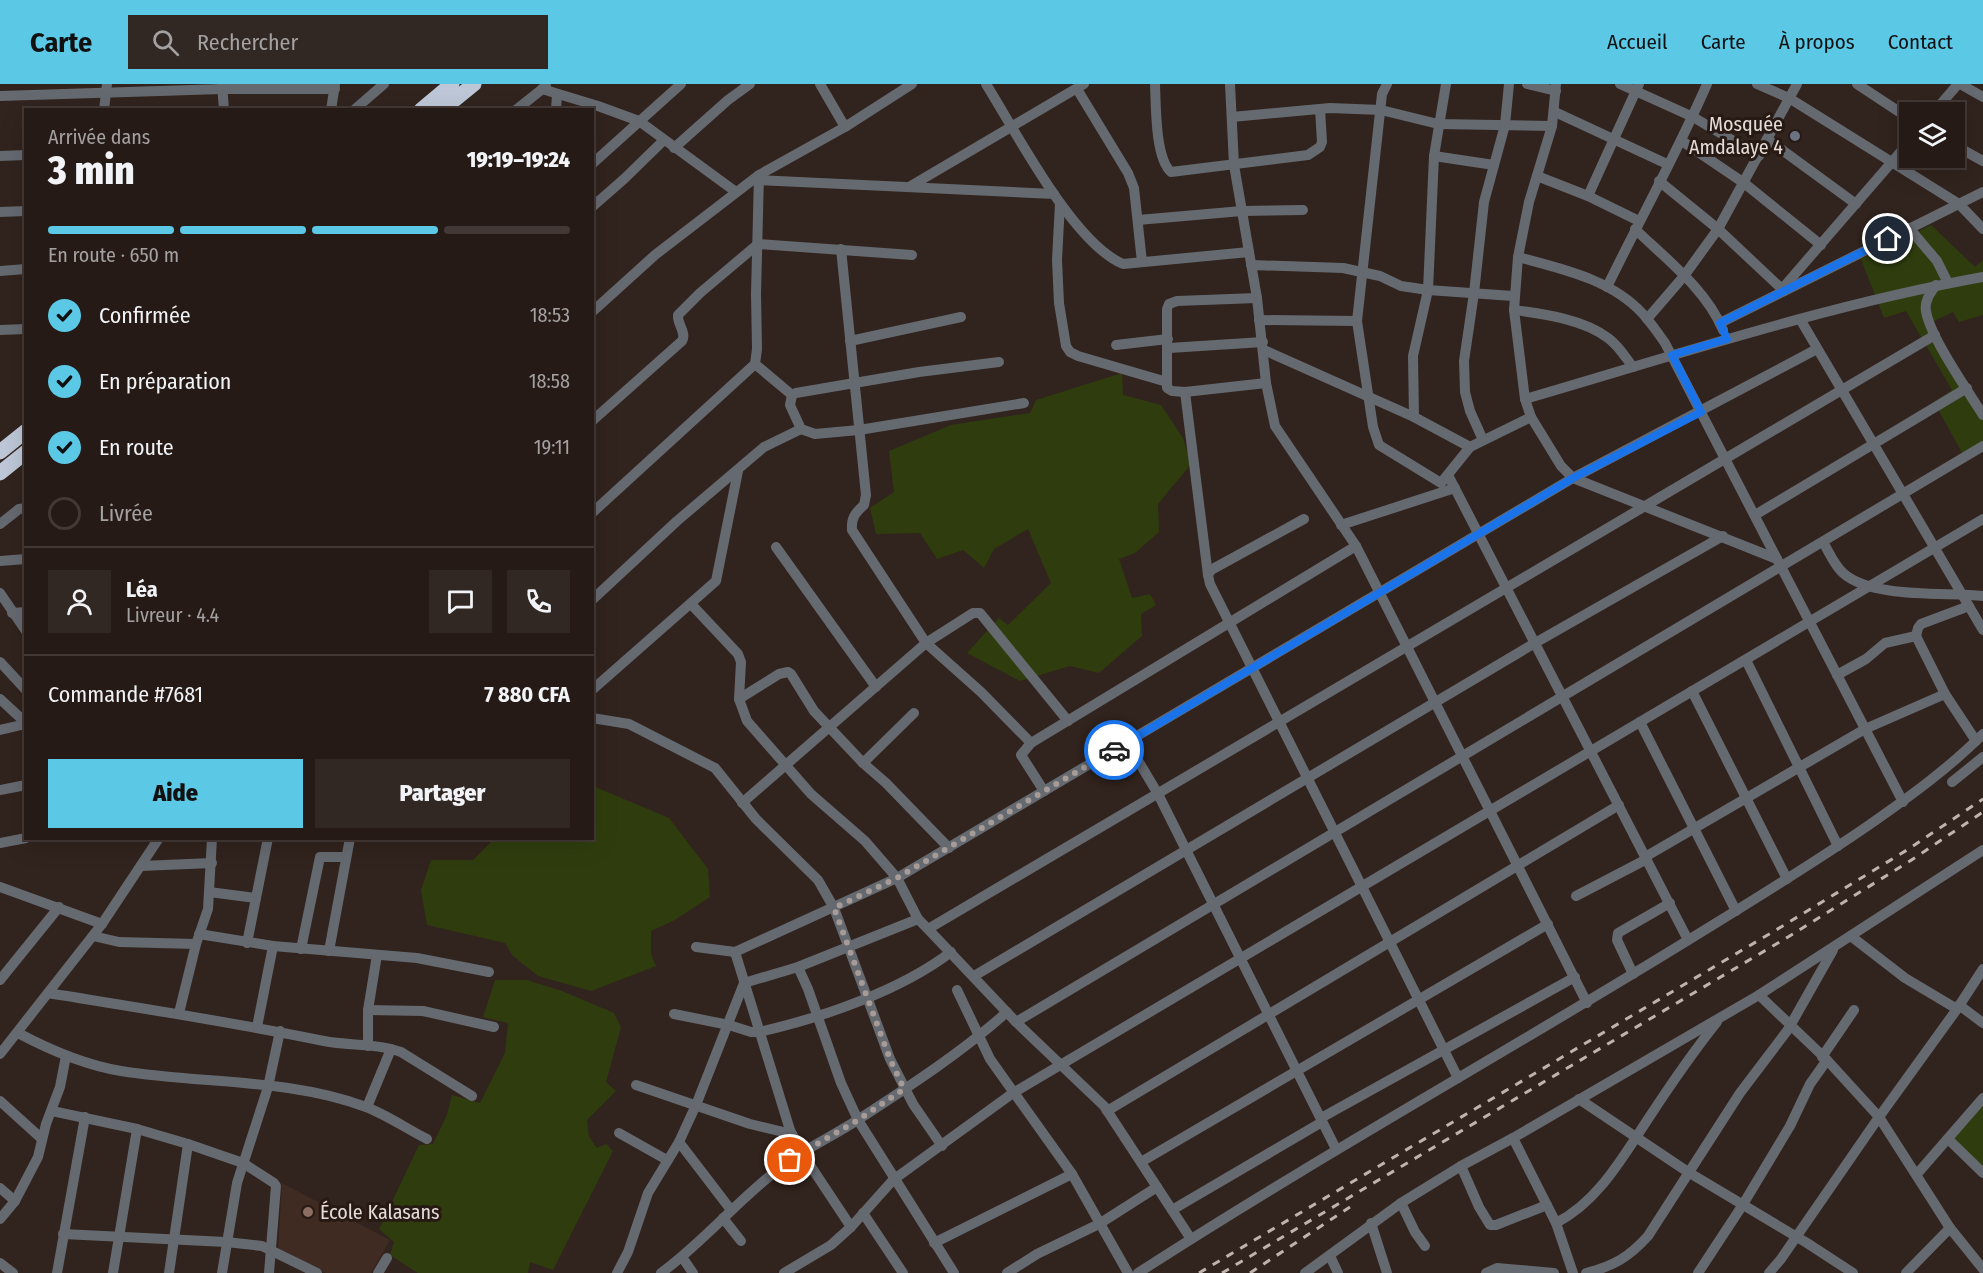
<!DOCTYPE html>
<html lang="fr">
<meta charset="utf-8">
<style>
body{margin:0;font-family:"Fira Sans Condensed",sans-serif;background:#312723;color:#f1f3f6;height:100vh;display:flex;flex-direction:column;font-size:22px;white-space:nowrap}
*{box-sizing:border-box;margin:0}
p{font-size:20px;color:#a3a1a1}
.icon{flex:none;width:33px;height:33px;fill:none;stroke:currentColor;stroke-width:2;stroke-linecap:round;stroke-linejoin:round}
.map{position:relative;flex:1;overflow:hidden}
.details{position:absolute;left:24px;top:24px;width:570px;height:732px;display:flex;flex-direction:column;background:#251a16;border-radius:0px;box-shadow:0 6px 24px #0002,0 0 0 2px #423835}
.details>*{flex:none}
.fabs{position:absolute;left:1899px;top:18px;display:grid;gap:12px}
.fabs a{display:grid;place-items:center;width:66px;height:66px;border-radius:0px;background:#251a16;box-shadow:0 6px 24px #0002,0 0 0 2px #423835;font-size:30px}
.pin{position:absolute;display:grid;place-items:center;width:51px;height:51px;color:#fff;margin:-26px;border:3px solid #fff;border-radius:50%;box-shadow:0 2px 6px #0007}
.courier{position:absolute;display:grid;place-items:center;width:60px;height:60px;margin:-30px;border:4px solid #1a73e8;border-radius:50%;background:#fff;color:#222;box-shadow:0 2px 8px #0007}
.summary em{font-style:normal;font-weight:800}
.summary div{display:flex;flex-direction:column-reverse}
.summary{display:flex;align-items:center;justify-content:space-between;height:102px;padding:0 24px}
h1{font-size:39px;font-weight:800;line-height:45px}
.bar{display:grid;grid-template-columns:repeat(4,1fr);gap:9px 6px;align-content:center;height:72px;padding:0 24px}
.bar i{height:8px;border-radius:4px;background:#423835}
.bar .on{background:#5bc8e6}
.bar p{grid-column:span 4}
.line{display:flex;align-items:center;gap:15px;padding:0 24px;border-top:2px solid #423835}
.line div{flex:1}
.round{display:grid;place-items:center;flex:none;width:63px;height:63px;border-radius:0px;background:#312723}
ol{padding:0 24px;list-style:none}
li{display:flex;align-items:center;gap:18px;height:66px}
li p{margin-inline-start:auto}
li .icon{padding:6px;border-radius:50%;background:#5bc8e6;color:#111;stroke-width:4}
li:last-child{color:#a3a1a1}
li i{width:33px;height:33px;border:3px solid #423835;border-radius:50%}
.action{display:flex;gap:12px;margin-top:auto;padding:12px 24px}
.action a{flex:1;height:69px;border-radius:0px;background:#5bc8e6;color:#111;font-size:24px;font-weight:800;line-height:69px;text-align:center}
.action a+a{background:#312723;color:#f1f3f6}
header{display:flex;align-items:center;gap:36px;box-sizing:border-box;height:84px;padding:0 30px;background:#5bc8e6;color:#111}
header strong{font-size:28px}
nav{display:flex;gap:33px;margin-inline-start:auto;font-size:21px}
.search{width:420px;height:54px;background:#312723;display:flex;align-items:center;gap:15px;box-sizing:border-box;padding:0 21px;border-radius:0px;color:#a3a1a1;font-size:22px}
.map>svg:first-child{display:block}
.built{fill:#3f2b22}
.green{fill:#2f3d0e}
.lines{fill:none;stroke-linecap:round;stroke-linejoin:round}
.minor{stroke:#656970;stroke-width:10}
.highway{stroke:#bdc7d7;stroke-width:15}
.rail{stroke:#beb3af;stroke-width:3;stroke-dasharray:8 8;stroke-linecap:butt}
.done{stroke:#a69b96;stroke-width:6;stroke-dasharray:0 10.8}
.route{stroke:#1a73e8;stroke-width:8}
.worship-dot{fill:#6b7280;stroke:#271913;stroke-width:2}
.education-dot{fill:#8d6e63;stroke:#271913;stroke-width:2}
.labels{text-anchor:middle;stroke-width:6;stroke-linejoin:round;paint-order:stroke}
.poi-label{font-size:20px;fill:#e5dbd7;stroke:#271913;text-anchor:end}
</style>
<header>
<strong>Carte</strong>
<div class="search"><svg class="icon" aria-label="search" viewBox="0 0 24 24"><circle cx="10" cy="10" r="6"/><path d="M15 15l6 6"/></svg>Rechercher</div>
<nav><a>Accueil</a><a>Carte</a><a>À propos</a><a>Contact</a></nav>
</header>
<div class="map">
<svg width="1983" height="1189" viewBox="0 0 1983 1189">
<rect width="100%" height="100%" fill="#31231d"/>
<polygon class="built" points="282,1099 390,1156 371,1189 326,1189 278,1164"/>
<g class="green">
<polygon points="1931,141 1975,183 1983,176 1983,231 1959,238 1953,228 1930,239 1983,328 1983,363 1965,374 1934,318 1952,306 1906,227 1884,234 1861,175"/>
<polygon points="1122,289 1123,311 1161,321 1183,354 1191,380 1158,420 1159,448 1135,469 1119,475 1132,514 1150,510 1156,521 1141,530 1142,552 1099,589 1070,582 1020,597 967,569 999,534 1008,541 1051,499 1028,445 994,465 984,484 963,466 937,475 920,449 876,450 870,424 894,408 889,367 951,341 1030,329 1036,316"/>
<polygon points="593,702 669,734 708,785 710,813 673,837 651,847 651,870 656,882 591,907 538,892 512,871 505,859 427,841 421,806 431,776 473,776 494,755 592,754"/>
<polygon points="495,896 527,896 562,907 614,929 621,943 606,998 616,1007 587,1036 589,1053 597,1064 606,1060 613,1067 553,1186 530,1178 528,1189 418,1189 390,1171 394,1158 379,1145 419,1061 433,1060 447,1031 452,1011 480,1019 505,969 508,939 483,933"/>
<polygon points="1983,1018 1983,1084 1953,1056"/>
</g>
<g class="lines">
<g class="minor">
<polyline points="222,0 224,26"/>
<polyline points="820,0 845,43"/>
<path d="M986,0c30,48 87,159 137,180l126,-12"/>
<path d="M1155,0c1,21 0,74 16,88l137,-17 12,-8 2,-5 -2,-33"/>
<polyline points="1230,0 1234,81 1257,214 1266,299 1275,342 1356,462 1587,919"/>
<polyline points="1387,0 1382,10 1357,237 1373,343 1379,361 1441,399 1470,363 1531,333"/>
<polyline points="1527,0 1556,7"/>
<polyline points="1556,0 1552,42 1529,118 1518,173 1514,226 1525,315 1531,333 1561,382 1573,394 1777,475"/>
<polyline points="1620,0 1693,33 1759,72"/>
<polyline points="1757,0 1789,14 1959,120 1983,145"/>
<polyline points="1857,0 1910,35"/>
<polyline points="1960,0 1983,13"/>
<polyline points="542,5 598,22 639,37 736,108"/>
<polyline points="1077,5 1128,89 1134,104 1142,178"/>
<polyline points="0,12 223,5 335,5"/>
<polyline points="104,26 107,0"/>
<polyline points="331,26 335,0"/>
<polyline points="354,26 384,0"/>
<polyline points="516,26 546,2"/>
<polyline points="556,26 557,10"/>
<polyline points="1555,28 1667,80"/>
<polyline points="1934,28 1958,0"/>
<polyline points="1232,33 1330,24 1381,26 1438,40 1552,42"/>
<polyline points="1767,55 1856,120"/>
<polyline points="1682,57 1744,99 1821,161"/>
<polyline points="1954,61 1983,77"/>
<polyline points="674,64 728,16 750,0"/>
<polyline points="0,72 26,71"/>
<polyline points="1434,72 1494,81"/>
<polyline points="592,80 681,0"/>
<polyline points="1537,92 1588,112 1639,137"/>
<polyline points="759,96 1054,110"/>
<polyline points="1659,97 1718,145 1784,207"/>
<polyline points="909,103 1084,0"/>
<polyline points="1588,112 1639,0"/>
<polyline points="1060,119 1057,176 1059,219 1066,262 1070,268 1078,272 1167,298"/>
<polyline points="592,123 624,95 664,56"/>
<polyline points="0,128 26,127"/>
<polyline points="1138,136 1242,127 1303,126"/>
<polyline points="1909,144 1937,177 1948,199"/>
<path d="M1635,145c31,30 71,60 88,101"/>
<path d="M841,165l25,246 -2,10c-9,8 -13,13 -12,25l74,113 55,49 50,51"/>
<path d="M1518,173c44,12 93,22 125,57 8,9 15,19 22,29l238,459"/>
<polyline points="1251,181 1343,184 1380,192 1401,202 1428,206 1513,212"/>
<polyline points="0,187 26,185"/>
<path d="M1936,201c-5,7 -12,16 -10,26 4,26 42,80 57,104"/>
<path d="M1607,203c33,-68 70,-134 100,-203"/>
<polyline points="1782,205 1910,57"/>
<polyline points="1257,214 1177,217 1169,220 1167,225 1167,304 1172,307 1185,308 1266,299"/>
<path d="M1514,226c30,4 69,9 94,28 11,8 17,19 25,29"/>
<polyline points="592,228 655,171 759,91 845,43 912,0"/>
<polyline points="1647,235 1684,192 1718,145 1797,0"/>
<polyline points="1800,235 1983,546"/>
<polyline points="1259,236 1357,237"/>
<polyline points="1720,239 1983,108"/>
<polyline points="0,246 26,245"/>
<polyline points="850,257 961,233"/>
<polyline points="1116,261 1168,255"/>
<polyline points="1169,264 1263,258"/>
<polyline points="1264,266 1414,333 1470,363"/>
<polyline points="755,280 792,311"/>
<polyline points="1185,308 1208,491"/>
<polyline points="792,311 790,321 801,345 815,350 859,346 1024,319"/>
<polyline points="792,311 796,309 919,288 999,278"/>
<path d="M1525,315c151,-44 303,-94 458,-122"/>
<polyline points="1414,333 1413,272 1428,206 1434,72 1446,0"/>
<path d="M592,337l90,-80c5,-8 -5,-17 -4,-26l22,-22 58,-49 154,11"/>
<polyline points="1483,356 1470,327 1465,308 1464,277 1474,209 1484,118 1505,41 1509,0"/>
<polyline points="1448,391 1688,856"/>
<polyline points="592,429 755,280 757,265 756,210 759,91"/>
<polyline points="1755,431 1967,304"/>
<polyline points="1304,435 1211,486 1208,491 1210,500 1458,994"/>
<polyline points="0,440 19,425 26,424"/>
<polyline points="1341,441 1455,404"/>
<path d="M1823,458c6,10 11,23 20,31 29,26 102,19 140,23"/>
<polyline points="776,463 876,603"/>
<polyline points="0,477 26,475"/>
<polyline points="0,509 26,547"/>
<polyline points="592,516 677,437 764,363 801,345"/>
<polyline points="691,520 738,570 741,578 739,615 747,637 811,710 865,757 897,794 918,835 928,845 1016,938 1104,1022 1191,1155"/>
<polyline points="12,529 26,528"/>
<polyline points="1916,552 1945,610 1976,657"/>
<polyline points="1746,576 1838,762"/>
<polyline points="0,578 26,606"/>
<polyline points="1837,591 1866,575 1885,559 1916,552 1918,544 1921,540 1969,522"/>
<polyline points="592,606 716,497 738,387"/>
<polyline points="1692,607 1787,795"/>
<polyline points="0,615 26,639"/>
<polyline points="739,615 779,590 788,588 791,590 814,627 830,644 863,679 886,699 949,764"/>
<polyline points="592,634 629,640 715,684 756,735 818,796 834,824 890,975 913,1020 942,1062"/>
<polyline points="1640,638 1736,827"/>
<polyline points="0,646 26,640"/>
<polyline points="1127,658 1158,710 1336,1065"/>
<polyline points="863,679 914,629"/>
<polyline points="1952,698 1983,673"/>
<polyline points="0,706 26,701"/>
<polyline points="1044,707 1021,671 1031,659 1356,462"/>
<polyline points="742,719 926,559 973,529 980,529 1068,637"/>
<polyline points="0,759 26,754"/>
<polyline points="1645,773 1865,645 1945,610"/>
<polyline points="141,782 212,779"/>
<polyline points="0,803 102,840"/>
<polyline points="209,808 256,814"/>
<polyline points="1576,812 1647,775"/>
<polyline points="928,845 1935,251"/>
<polyline points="199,850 273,862 417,874 489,888"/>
<polyline points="93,852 119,858 196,860"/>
<polyline points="1852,853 1905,894 1957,925"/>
<polyline points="247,859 268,754"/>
<polyline points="696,863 735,868 897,794 1573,394 1817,265"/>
<polyline points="301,865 320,773 346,773"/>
<polyline points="329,867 350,754"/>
<polyline points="735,868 790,1046 802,1069 851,1143"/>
<polyline points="798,883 808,905 841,999 858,1036 954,1189"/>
<polyline points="1633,890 1617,856 1618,849 1670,819"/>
<polyline points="974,892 1535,559 1723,452"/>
<polyline points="0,896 59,823"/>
<polyline points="957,906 990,975 1072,1090 1128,1189"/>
<path d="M48,909c92,15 184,29 276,48 25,5 52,2 77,11l71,44"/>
<polyline points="1759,911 1827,976 1879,1033 1950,1144 1983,1185"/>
<polyline points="1959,921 1983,939"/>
<polyline points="368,926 423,927 494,943"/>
<polyline points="179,929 196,860 208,825 212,754"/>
<path d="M674,930l55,11 22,7h8c62,-14 141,-41 192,-80"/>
<polyline points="1016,938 1983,362"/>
<polyline points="1790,942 1833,866"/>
<polyline points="257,943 273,862"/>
<path d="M18,949c32,17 66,32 103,38 80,13 167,7 245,36 21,8 41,22 61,32"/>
<polyline points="368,962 368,926 377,871"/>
<polyline points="0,970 102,840 159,754"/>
<polyline points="1822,973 1854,926"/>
<polyline points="636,1001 750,1040 792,1050"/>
<polyline points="1579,1015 1688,1088 1807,1159 1853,1189"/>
<polyline points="0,1017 42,1055"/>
<polyline points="367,1023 391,965"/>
<polyline points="52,1027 137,1045 188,1060 243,1079 274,1099 276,1102 269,1189"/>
<polyline points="1107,1027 1619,721"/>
<polyline points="1321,1034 1575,893"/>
<polyline points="619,1049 667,1076"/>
<polyline points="1513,1054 1556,1139 1573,1189"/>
<polyline points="1948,1055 1983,1089"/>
<polyline points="679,1058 731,1126"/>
<polyline points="1141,1078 1548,840"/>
<polyline points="1461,1082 1479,1123 1490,1141 1496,1141 1547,1121"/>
<polyline points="1917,1090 1983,1014"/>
<polyline points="0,1104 15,1117"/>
<polyline points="1401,1119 1415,1148 1425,1162"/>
<polyline points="1172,1126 1322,1038"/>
<polyline points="863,1129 903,1189"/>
<polyline points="723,1134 741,1157"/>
<polyline points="0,1135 15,1117 38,1073 46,1040 60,1003 66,972"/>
<polyline points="1371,1139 1387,1189"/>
<path d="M1556,1139c43,-22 68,-68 94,-107 21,-32 43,-64 67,-94"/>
<polyline points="63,1150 226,1158 262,1162 317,1189"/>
<polyline points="934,1159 1072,1090"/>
<polyline points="1330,1172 1338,1189"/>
<polyline points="682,1173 693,1189"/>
<polyline points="0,1179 13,1189"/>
<polyline points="57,1189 85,1033"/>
<polyline points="113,1189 137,1045"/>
<polyline points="169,1189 188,1060"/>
<polyline points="222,1189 237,1099 268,1003 280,947"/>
<polyline points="378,1189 387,1174"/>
<polyline points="617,1189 628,1168 648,1109 679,1058 696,1021 744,899 798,883 918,835"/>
<path d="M661,1189c44,-32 79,-76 124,-109 23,-17 50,-29 74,-45 51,-33 103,-67 148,-107"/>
<polyline points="784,1189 831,1161 851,1143 893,1096 1013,1009 1983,435"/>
<polyline points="1007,1189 1037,1170 1099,1140 1157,1103"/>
<path d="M1138,1189c181,-117 369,-221 552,-334 60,-37 121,-74 179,-114 40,-28 79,-56 114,-91"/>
<polyline points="1305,1189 1401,1119 1461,1082 1513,1054 1759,911 1983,766"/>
<polyline points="1486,1189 1497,1184 1554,1189"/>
<path d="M1586,1189c28,-7 43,-16 62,-37l92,-143 50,-66"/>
<polyline points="1698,1189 1742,1122 1790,1042 1810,1000 1827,976"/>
<polyline points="1769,1189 1781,1175 1879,1033 1957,925 1983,885"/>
<polyline points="1906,1189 1950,1144"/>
</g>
<g class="highway">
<polyline points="421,26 452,0"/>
<polyline points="442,26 474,0"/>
<polyline points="0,368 26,347"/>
<polyline points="0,389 26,368"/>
</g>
<g class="rail">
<polyline points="1199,1189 1781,843 1907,766 1983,715"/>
<polyline points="1222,1189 1788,853 1913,775 1983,728"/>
<polyline points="1250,1189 1350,1123"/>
</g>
</g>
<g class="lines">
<polyline class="done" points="790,1076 858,1036 904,1005 890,975 834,824 897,794 1114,666"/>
<polyline class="route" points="1114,666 1573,394 1701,328 1672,271 1727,255 1720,239 1888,155"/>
</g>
<circle class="worship-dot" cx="1795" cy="52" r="6"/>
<circle class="education-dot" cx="308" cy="1128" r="6"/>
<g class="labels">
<g class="poi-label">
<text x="1783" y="47">Mosquée<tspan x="1783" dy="23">Amdalaye 4</tspan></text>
<text x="320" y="1135" text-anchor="start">École Kalasans</text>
</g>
</g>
</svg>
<div class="fabs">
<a><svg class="icon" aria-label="layers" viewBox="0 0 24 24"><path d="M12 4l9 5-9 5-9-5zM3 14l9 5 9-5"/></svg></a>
</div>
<div class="pin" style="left:790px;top:1076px;background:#ea580c"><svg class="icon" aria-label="bag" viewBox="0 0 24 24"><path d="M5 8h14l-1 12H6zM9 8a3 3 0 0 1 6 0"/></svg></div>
<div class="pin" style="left:1888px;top:155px;background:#1f2937"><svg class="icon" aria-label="home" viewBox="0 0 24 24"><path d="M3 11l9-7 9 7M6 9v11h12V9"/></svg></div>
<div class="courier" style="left:1114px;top:666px"><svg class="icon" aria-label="car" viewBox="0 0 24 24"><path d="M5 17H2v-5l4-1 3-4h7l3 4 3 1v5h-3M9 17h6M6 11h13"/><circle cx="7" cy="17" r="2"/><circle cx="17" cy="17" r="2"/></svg></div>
<section class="details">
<div class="summary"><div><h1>3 min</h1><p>Arrivée dans</p></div><em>19:19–19:24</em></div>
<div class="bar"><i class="on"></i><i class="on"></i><i class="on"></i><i></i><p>En route · 650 m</p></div>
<ol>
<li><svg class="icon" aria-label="check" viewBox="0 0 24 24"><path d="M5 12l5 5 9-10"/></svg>Confirmée<p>18:53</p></li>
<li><svg class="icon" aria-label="check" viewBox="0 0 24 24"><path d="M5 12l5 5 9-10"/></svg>En préparation<p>18:58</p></li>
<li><svg class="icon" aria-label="check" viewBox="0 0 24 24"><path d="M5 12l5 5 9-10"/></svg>En route<p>19:11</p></li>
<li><i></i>Livrée</li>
</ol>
<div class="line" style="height:108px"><a class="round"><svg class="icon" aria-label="person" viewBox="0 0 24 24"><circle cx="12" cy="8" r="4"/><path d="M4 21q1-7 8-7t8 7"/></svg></a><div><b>Léa</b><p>Livreur · 4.4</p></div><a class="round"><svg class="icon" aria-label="chat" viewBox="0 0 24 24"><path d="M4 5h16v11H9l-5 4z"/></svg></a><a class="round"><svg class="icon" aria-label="phone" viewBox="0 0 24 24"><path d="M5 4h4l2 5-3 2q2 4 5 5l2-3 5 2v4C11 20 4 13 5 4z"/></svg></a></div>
<div class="line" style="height:78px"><div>Commande #7681</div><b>7 880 CFA</b></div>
<div class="action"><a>Aide</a><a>Partager</a></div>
</section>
</div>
